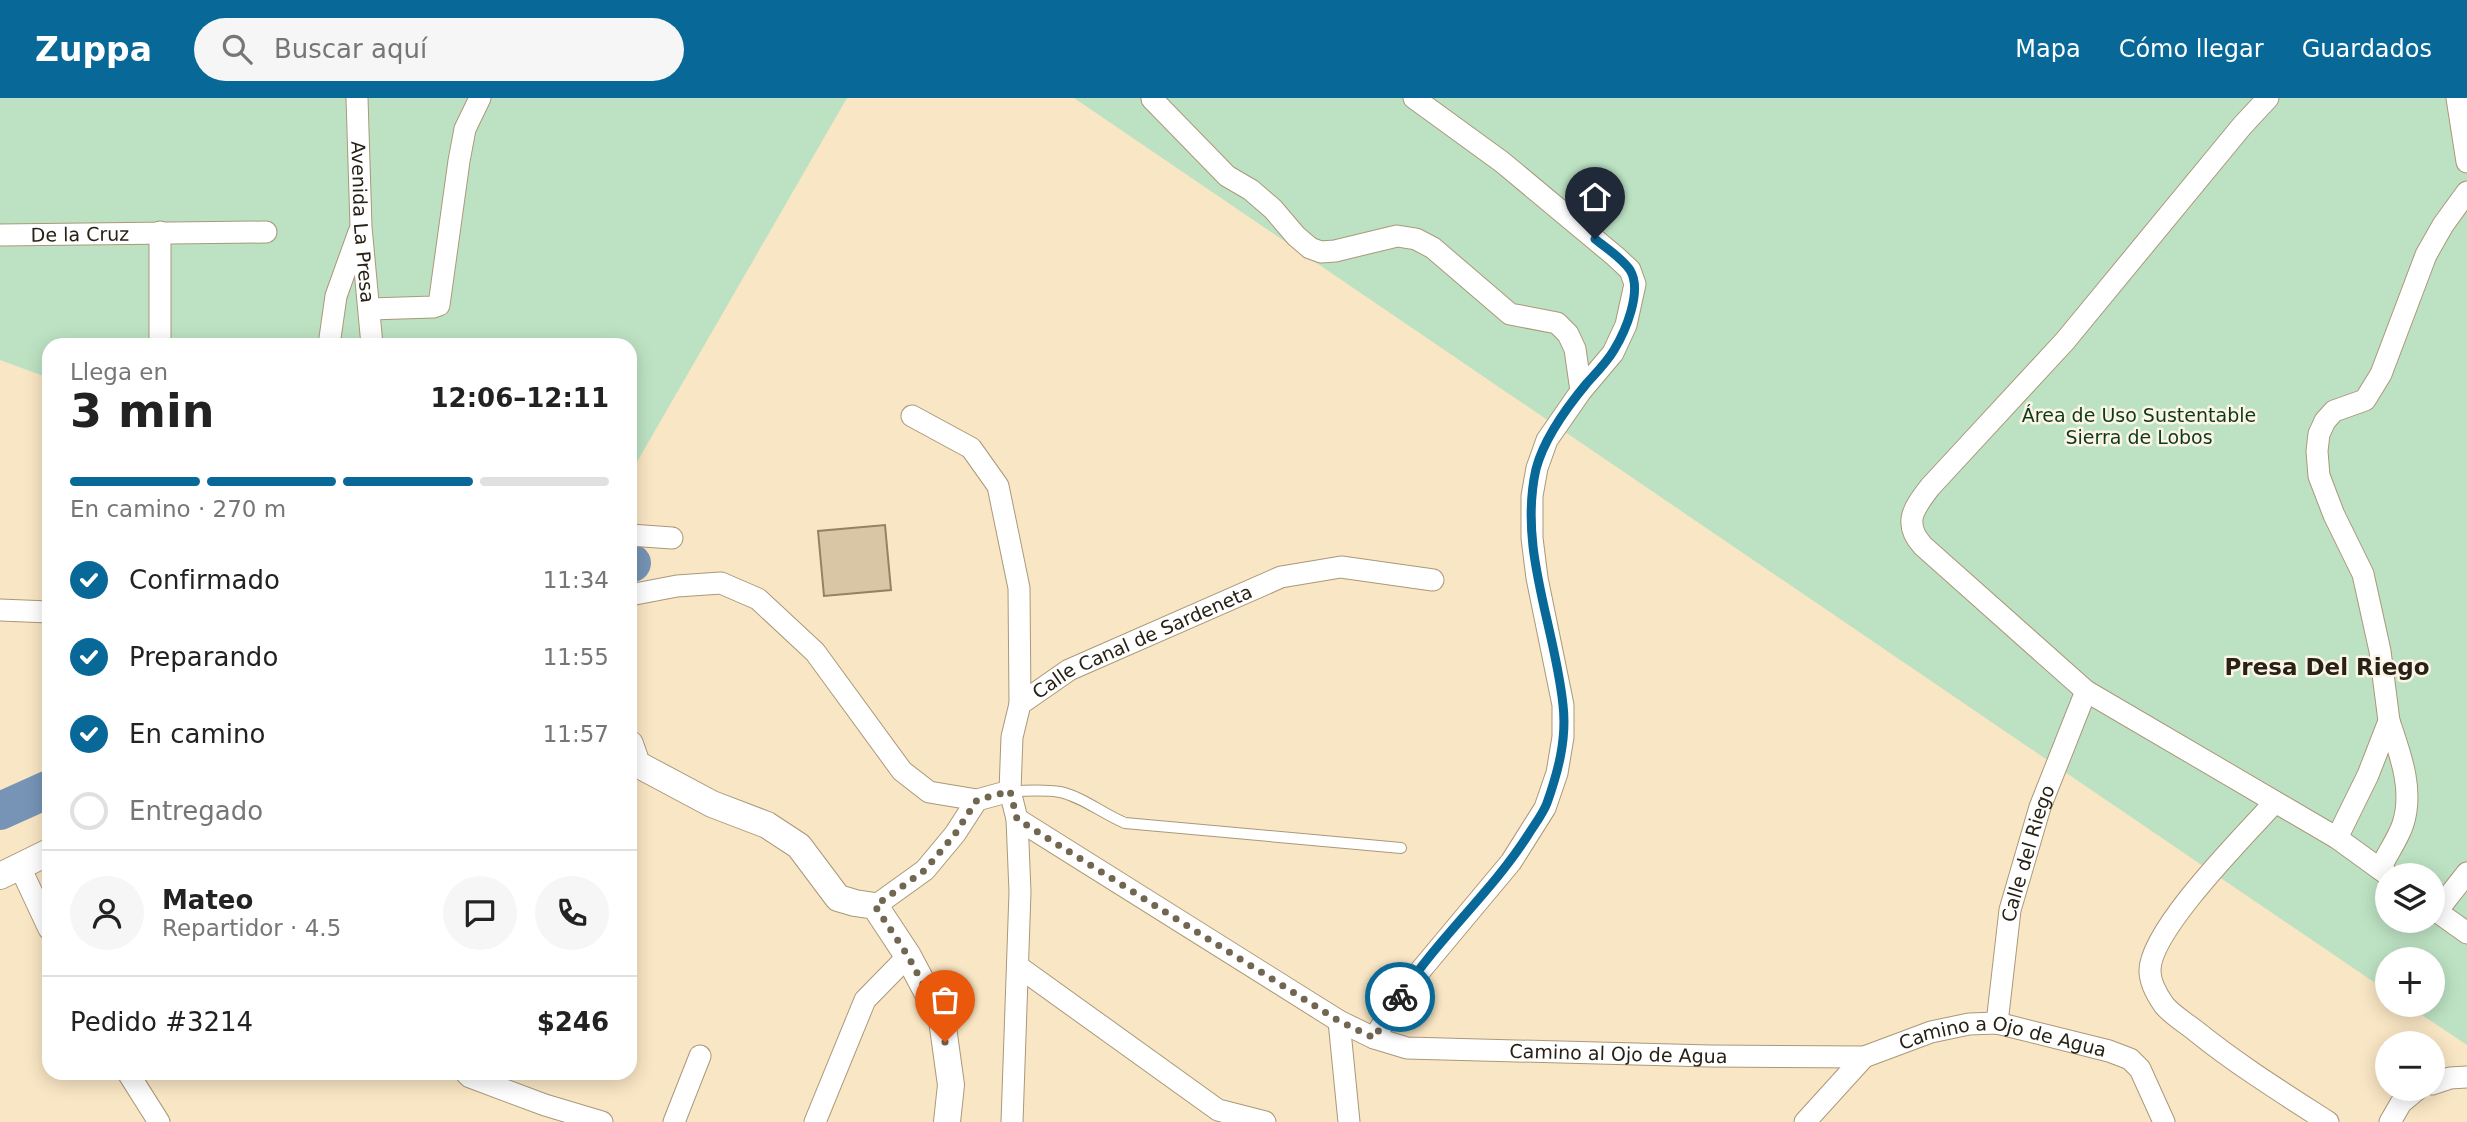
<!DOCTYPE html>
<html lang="es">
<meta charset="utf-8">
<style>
body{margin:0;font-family:"DejaVu Sans",sans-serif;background:#f6f6f6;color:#222;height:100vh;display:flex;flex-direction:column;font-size:26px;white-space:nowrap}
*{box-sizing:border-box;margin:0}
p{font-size:23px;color:#767676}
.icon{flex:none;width:38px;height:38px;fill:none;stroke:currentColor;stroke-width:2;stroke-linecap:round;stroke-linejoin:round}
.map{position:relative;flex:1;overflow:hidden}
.side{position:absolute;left:42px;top:240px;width:595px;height:742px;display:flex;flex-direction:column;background:#fff;border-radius:21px;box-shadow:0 4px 18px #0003}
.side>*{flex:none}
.buttons{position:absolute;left:2375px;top:765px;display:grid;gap:14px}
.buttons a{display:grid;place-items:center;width:70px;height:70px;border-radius:50%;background:#fff;box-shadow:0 4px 18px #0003;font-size:35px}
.pin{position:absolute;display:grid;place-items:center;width:60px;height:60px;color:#fff;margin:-72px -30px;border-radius:50% 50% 50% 0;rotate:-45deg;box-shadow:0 0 7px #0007}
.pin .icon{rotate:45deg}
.courier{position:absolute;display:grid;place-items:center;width:70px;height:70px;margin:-35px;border:5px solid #086897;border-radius:50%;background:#fff;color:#222;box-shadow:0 2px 9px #0007}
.headline em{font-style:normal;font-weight:700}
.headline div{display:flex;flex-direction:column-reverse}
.headline{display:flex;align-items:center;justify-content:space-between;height:119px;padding:0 28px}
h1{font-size:46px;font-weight:700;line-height:52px}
.bar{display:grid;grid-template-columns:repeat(4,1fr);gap:10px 7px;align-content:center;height:84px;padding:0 28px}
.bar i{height:9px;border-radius:5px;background:#e0e0e0}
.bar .current{background:#086897}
.bar p{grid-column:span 4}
.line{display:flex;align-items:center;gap:18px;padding:0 28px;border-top:2px solid #e0e0e0}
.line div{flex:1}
.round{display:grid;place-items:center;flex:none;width:74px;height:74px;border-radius:37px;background:#f6f6f6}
ol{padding:0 28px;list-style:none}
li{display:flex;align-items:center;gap:21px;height:77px}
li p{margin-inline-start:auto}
li .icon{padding:7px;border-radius:50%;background:#086897;color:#fff;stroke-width:4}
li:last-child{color:#767676}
li i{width:38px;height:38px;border:4px solid #e0e0e0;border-radius:50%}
header{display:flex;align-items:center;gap:42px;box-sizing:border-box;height:98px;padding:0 35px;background:#086897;color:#fff}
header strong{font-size:33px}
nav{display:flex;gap:38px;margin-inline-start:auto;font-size:24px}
.search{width:490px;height:63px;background:#f6f6f6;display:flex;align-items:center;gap:18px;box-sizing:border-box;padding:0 24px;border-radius:38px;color:#767676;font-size:26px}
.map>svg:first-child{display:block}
.green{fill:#bde2c3;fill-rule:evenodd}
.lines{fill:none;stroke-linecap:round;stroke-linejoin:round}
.river{stroke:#7794b6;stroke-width:38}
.building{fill:#d8c6a5;stroke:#938263;stroke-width:2}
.service-casing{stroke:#aa9879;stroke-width:12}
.minor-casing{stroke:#aa9879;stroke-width:23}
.tertiary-casing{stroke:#aa9879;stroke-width:28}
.service{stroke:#fff;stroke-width:10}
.minor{stroke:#fff;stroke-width:21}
.tertiary{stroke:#fff;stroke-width:26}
.done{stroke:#716652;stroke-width:7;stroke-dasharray:0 12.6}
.route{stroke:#086897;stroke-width:9}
.labels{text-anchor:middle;stroke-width:5;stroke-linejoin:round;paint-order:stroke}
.street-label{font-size:19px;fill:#282115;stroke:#fcf5e7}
.park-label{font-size:19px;fill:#0d391a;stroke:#fcf5e7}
.quarter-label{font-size:23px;font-weight:bold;fill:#282115;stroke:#fcf5e7}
</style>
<header>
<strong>Zuppa</strong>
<div class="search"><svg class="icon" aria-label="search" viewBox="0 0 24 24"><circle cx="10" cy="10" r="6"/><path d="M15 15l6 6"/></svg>Buscar aquí</div>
<nav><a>Mapa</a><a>Cómo llegar</a><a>Guardados</a></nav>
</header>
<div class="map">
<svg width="2467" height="1024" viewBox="0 0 2467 1024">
<rect width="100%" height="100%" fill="#f9e6c4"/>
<g class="green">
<polygon points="0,0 847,0 630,376 630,247 49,247 49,280 0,262"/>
<path d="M1074,0h1393v947l-60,-40 25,-1v-45h-45v32zM2387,777h45v45h-45z"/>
</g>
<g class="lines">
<g class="river">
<polyline points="630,466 632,465"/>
<polyline points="0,713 49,691"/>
</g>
</g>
<polygon class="building" points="885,427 891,492 824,498 818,433"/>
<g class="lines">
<defs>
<path id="service" d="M1010,693c16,0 35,-2 50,1 23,5 43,22 65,31l276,25"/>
<g id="minor">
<path id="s1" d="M357,0l4,129 11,118"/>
<path d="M2268,0l-26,28 -177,215 -135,146c-16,21 -28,36 -7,59l163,145 251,147 51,37"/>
<polyline points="2457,0 2467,64"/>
<polyline points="1152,1 1227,78 1251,92 1273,111 1296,138 1310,150 1321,154 1335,153 1397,138 1416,141 1433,150 1510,216 1557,225 1568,236 1575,251 1581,293"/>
<polyline points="160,134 160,247"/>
<path id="s2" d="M0,137l266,-3"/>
<polyline points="370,211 433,209 439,207 459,63 465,31 480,0"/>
<polyline points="329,247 336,198 359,134"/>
<polyline points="912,318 971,350 998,388 1019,490 1020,606"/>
<polyline points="630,437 672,440"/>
<polyline points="630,497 677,488 721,485 758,501 815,554 902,673 929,694 977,702"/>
<polyline points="0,512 49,514"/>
<path d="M2275,704c-29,32 -126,129 -125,169 0,12 7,24 14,34 8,10 22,18 33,27 41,33 86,61 131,90"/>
<path id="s3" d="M1017,721l322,202 35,17 33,10 303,8 154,1 67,-25 38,-8 28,-1 112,28 21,8 10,10 24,53"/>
<polyline points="2337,740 2368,677 2389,623 2380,553 2363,476 2334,417 2319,378 2317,353 2319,336 2325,323 2334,313 2365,302 2381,276 2426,157 2443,127 2467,94"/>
<polyline points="20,769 49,831"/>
<path d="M2380,771c7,-15 18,-30 23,-45 11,-35 -3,-70 -14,-103"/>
<polyline points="875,808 925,772 955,736 977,702 1010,693"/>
<polyline points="2432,810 2467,835"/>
<polyline points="2437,813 2467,775"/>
<polyline points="1019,869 1218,1012 1265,1024"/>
<polyline points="1339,923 1349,1024"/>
<path id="s4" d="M1997,925l13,-113 30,-103 46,-116"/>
<polyline points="1374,940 1405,891 1511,764 1545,710 1557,675 1563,639 1563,607 1537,480 1532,440 1532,398 1537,370 1547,342 1581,293 1613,255 1626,227 1635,186 1630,172 1615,158 1502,64 1414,0"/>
<polyline points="128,975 159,1024"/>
<polyline points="466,975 470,979 545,1007 602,1024"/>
<polyline points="2432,986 2450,980 2467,979"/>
<polyline points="674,1024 700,958"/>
<polyline points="815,1024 865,902 908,858"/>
<path id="s5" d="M1012,1024l8,-230 -3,-73 -7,-28 2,-54 8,-33 49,-34 212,-93 60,-10 92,13"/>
<polyline points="1805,1024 1864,959"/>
<polyline points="2390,1024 2401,1005 2419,990"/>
</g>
<g id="tertiary">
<polyline points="630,646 637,666 712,706 767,727 799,748 838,800 855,805 875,808 908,858 942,922 951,987 947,1024"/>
<polyline points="0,778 49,754"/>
</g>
</defs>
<use href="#service" class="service-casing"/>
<use href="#minor" class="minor-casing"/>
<use href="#tertiary" class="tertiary-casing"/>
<use href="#service" class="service"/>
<use href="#minor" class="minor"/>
<use href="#tertiary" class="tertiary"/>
</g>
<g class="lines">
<polyline class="done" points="945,944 942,922 908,858 875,808 925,772 955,736 977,702 1010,693 1017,721 1339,923 1374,940 1400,899"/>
<path class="route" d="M1400,899c37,-58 91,-104 128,-162 6,-10 15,-21 19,-32 11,-31 20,-64 16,-98 -8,-79 -45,-156 -27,-236 8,-31 31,-62 51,-86 9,-10 20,-21 27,-33 11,-18 29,-59 16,-80 -8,-12 -24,-22 -35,-31"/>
</g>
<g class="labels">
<g class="street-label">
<text dy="7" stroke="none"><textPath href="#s1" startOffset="124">Avenida La Presa</textPath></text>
<text dy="7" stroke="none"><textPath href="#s2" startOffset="80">De la Cruz</textPath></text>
<text dy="7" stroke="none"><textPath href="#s5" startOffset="558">Calle Canal de Sardeneta</textPath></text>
<text dy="7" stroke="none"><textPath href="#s4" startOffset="173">Calle del Riego</textPath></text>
<text dy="7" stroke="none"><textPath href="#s3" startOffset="1055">Camino a Ojo de Agua</textPath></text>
<text dy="7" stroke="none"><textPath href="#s3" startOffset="665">Camino al Ojo de Agua</textPath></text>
</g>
<g class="park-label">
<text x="2139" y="324">Área de Uso Sustentable<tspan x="2139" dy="22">Sierra de Lobos</tspan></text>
</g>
<g class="quarter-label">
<text x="2327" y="577">Presa Del Riego</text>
</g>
</g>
</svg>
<div class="buttons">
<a><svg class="icon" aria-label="layers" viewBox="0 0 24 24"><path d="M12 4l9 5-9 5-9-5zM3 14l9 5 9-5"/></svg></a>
<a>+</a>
<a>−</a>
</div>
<div class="pin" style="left:945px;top:944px;background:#ea580c"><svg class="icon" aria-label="bag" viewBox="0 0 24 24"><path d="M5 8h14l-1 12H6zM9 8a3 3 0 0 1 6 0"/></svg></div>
<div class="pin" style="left:1595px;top:141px;background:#1f2937"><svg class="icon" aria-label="home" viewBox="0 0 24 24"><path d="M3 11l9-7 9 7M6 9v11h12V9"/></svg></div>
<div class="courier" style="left:1400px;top:899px"><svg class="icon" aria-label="bike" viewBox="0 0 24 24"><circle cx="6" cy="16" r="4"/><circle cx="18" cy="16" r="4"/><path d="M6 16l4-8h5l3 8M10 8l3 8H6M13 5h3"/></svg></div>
<section class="side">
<div class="headline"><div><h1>3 min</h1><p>Llega en</p></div><em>12:06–12:11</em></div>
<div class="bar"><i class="current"></i><i class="current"></i><i class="current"></i><i></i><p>En camino · 270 m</p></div>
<ol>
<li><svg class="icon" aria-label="check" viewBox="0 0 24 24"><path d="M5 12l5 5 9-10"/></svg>Confirmado<p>11:34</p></li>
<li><svg class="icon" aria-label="check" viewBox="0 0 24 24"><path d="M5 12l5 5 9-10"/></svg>Preparando<p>11:55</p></li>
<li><svg class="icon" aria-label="check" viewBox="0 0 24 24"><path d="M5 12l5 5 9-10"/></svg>En camino<p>11:57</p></li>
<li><i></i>Entregado</li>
</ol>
<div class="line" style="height:126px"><a class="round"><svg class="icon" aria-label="person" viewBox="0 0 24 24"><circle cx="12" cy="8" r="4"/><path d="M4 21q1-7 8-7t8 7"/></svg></a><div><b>Mateo</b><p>Repartidor · 4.5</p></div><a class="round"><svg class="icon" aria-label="chat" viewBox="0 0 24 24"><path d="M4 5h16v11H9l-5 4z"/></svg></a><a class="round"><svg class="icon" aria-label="phone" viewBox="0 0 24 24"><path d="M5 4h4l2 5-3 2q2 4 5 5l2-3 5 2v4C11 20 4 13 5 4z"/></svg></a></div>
<div class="line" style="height:91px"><div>Pedido #3214</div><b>$246</b></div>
</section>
</div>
